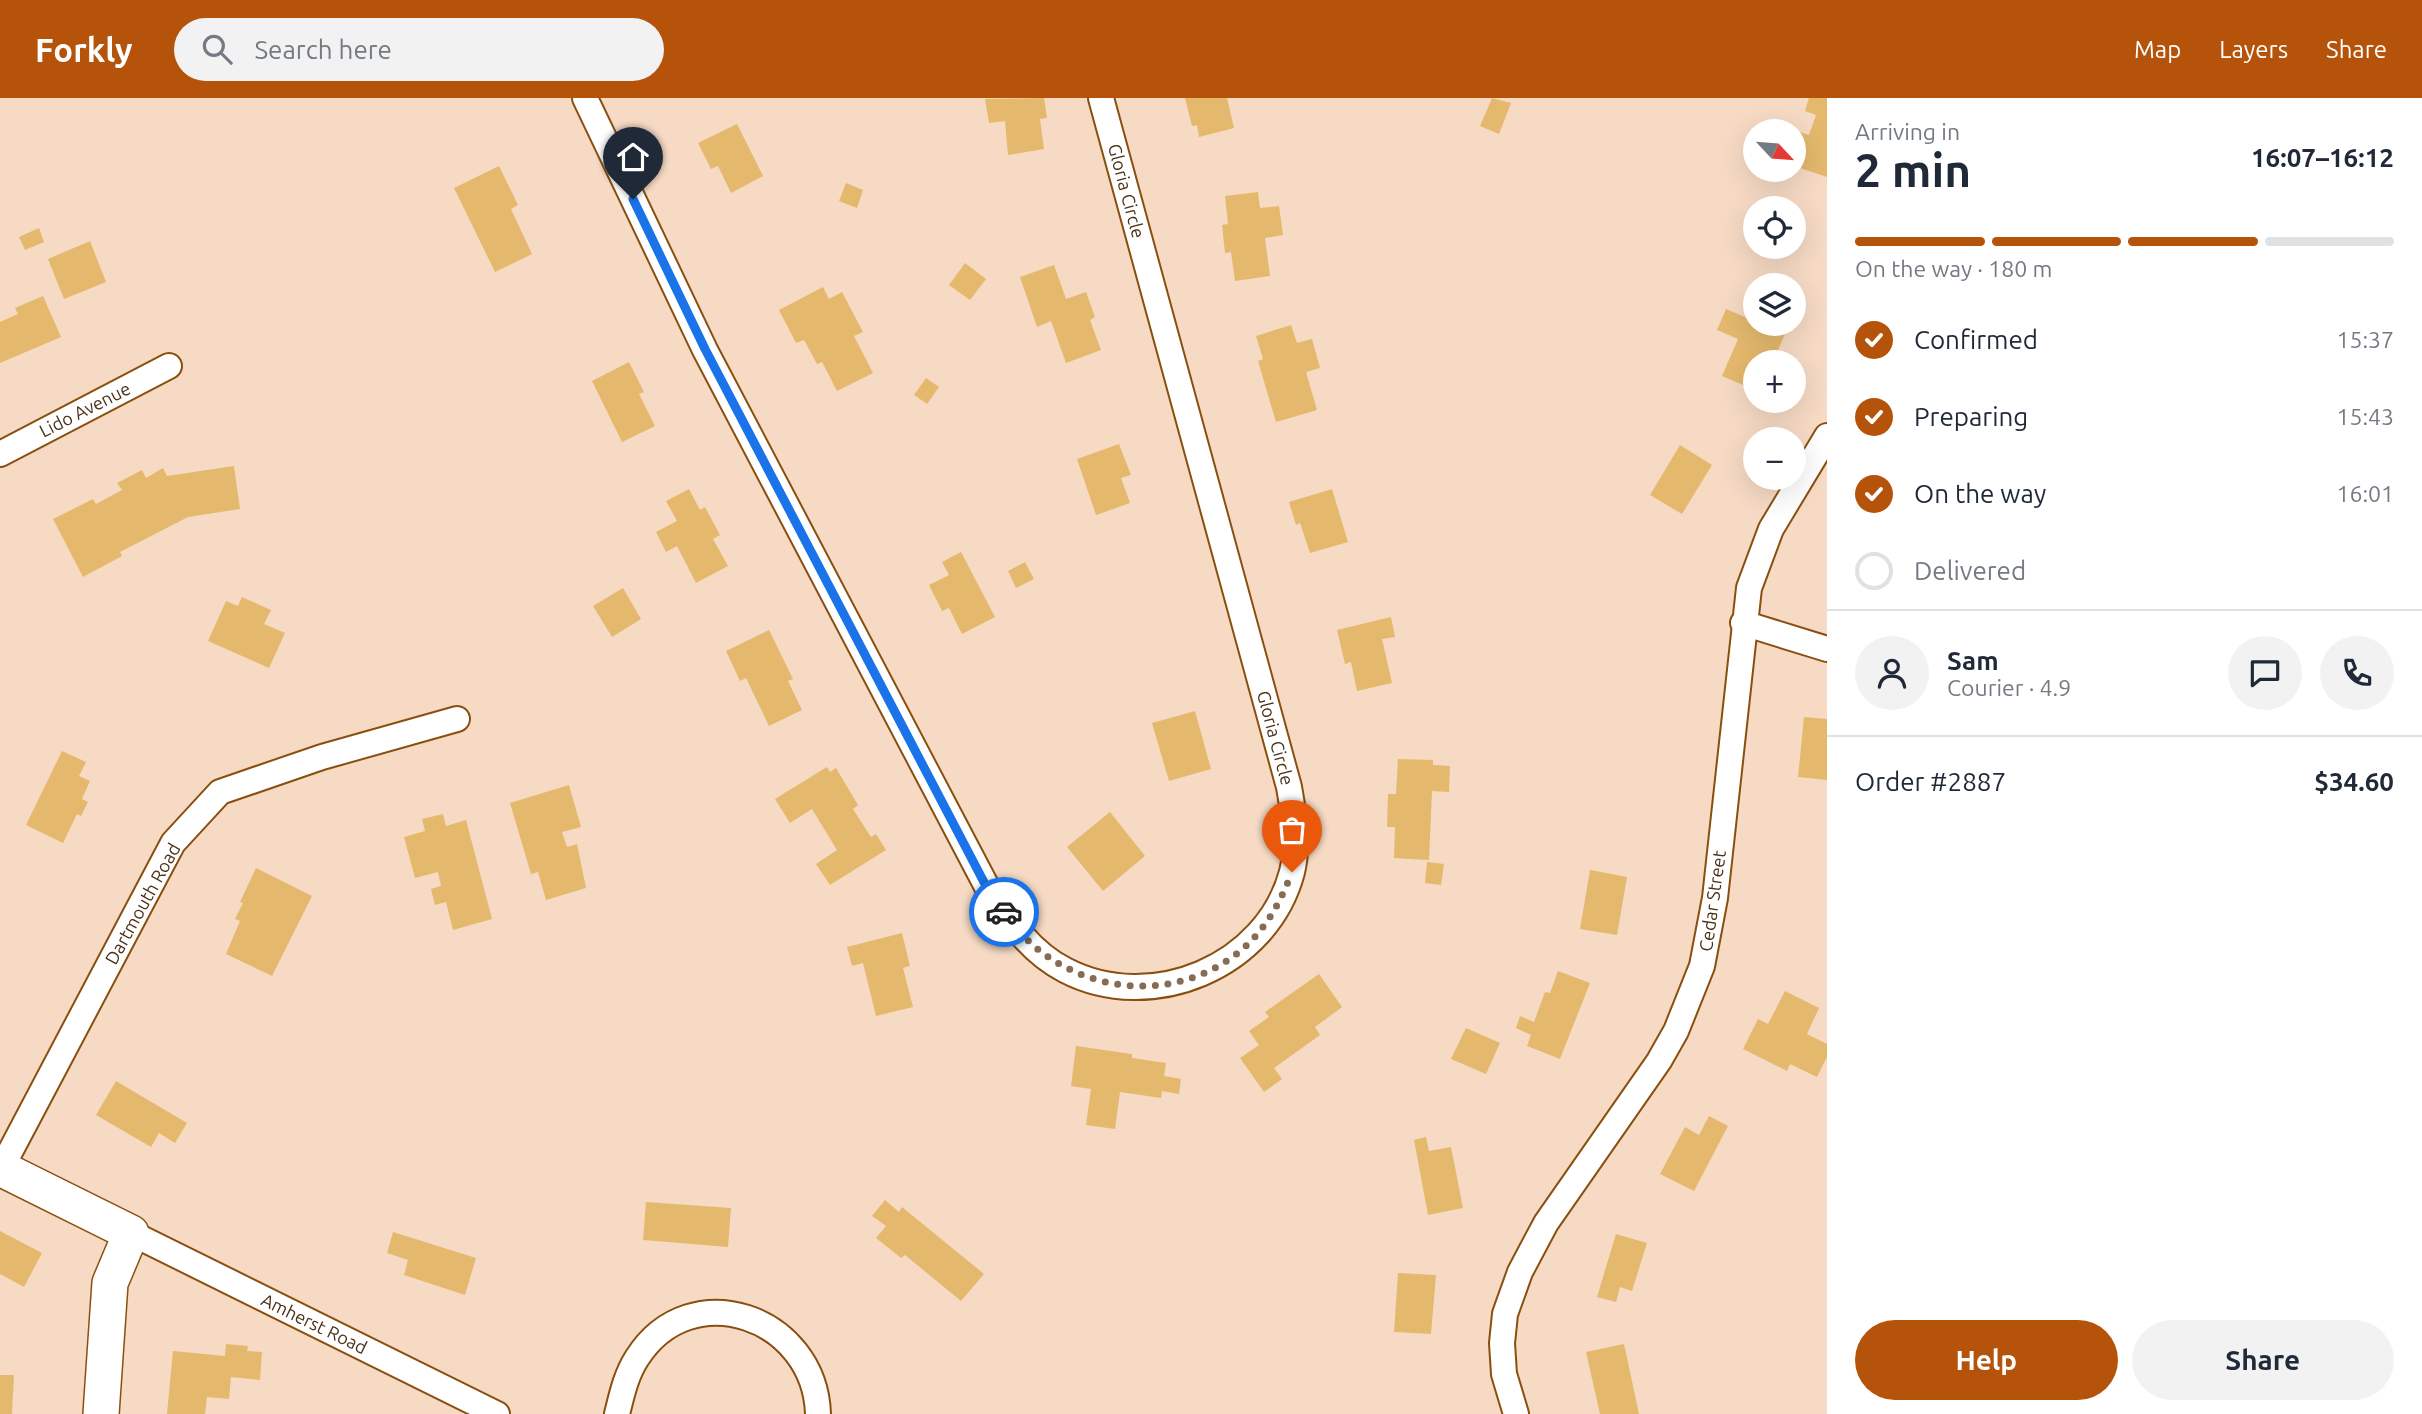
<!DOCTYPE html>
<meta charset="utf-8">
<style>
body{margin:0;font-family:Ubuntu,sans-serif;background:#f2f2f3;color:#1f2937;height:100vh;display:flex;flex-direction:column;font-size:26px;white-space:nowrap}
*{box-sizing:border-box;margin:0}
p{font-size:23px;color:#747a83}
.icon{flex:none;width:38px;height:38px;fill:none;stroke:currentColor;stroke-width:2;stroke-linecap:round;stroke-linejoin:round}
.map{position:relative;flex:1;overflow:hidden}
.details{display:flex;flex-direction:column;background:#fff;width:595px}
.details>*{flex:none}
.needle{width:46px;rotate:116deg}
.tools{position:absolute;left:1743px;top:21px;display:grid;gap:14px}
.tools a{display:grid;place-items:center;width:63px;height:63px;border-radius:50%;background:#fff;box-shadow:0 7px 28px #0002;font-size:35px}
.pin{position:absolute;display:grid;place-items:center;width:60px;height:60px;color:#fff;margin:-72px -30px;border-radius:50% 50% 50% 0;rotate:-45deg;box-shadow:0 0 7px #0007}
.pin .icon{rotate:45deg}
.courier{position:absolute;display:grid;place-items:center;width:70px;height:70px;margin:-35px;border:5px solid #1a73e8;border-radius:50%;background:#fff;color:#222;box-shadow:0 2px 9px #0007}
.summary em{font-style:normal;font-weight:600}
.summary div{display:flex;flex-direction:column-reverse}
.summary{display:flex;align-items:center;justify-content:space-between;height:119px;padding:0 28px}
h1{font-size:46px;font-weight:600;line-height:52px}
.bar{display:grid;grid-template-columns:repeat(4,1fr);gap:10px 7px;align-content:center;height:84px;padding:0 28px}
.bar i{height:9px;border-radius:5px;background:#e0e1e3}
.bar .active{background:#b45309}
.bar p{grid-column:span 4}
.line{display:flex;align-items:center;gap:18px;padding:0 28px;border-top:2px solid #e0e1e3}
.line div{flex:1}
.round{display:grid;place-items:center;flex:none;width:74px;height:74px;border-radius:37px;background:#f2f2f3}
ol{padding:0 28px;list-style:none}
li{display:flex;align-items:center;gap:21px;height:77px}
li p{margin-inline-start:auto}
li .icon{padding:7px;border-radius:50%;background:#b45309;color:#fff;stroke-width:4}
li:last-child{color:#747a83}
li i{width:38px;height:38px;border:4px solid #e0e1e3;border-radius:50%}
.cta{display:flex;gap:14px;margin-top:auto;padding:14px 28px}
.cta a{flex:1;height:80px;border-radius:42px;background:#b45309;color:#fff;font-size:28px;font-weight:600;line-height:80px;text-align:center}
.cta a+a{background:#f2f2f3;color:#1f2937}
header{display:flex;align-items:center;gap:42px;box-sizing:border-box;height:98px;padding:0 35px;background:#b45309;color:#fff}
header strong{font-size:33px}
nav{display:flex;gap:38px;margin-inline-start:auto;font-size:24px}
.search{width:490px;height:63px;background:#f2f2f3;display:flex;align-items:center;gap:18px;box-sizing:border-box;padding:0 24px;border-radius:38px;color:#747a83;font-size:26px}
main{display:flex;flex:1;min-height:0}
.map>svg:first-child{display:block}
.building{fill:#e4b96d}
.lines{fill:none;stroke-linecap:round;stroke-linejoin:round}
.street-casing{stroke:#8a4f0f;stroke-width:28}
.secondary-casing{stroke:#8a4f0f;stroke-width:38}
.street{stroke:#fff;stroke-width:24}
.secondary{stroke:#fff;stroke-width:35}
.done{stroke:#876c55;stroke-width:7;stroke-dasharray:0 12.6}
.route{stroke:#1a73e8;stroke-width:9}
.labels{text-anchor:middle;stroke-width:5;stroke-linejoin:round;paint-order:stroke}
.street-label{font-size:18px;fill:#4b3019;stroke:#fff}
</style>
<header>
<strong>Forkly</strong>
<div class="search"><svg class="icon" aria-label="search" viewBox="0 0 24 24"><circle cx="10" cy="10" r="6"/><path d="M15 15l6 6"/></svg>Search here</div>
<nav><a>Map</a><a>Layers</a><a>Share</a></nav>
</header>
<main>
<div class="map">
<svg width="1827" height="1316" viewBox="0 0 1827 1316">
<rect width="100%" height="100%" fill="#f6dac4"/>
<g class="building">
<polygon points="1044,0 1047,20 1040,21 1044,51 1008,57 1005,23 989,25 985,1"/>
<polygon points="1185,0 1227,0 1234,30 1199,39 1197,27 1192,28"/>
<polygon points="1492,0 1511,5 1499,36 1480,28"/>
<polygon points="1809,0 1827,0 1827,79 1794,68 1794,52 1800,34 1809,37 1816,17 1805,13"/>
<polygon points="737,26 763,78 731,95 718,68 711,71 698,45"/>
<polygon points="499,68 518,107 511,111 532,156 495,174 454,90"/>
<polygon points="846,85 863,92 857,110 839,103"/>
<polygon points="1258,94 1260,110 1279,108 1283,137 1265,140 1270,178 1235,183 1231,154 1225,155 1222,127 1228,126 1225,98"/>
<polygon points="39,130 44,144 25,152 19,139"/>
<polygon points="90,143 106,184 64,201 48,161"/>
<polygon points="965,165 986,181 970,202 949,187"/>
<polygon points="1054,167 1066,201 1086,194 1095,219 1090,222 1101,252 1066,265 1051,223 1037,229 1020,179"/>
<polygon points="823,189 829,201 842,194 863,234 854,238 873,275 837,293 822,264 817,266 804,242 796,245 779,212"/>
<polygon points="43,198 61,239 0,265 0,224 18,216 15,210"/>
<polygon points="1726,211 1785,236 1773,264 1755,264 1755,292 1722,278 1738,241 1717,232"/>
<polygon points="1291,227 1297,245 1312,241 1320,270 1306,274 1317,312 1276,324 1258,263 1263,261 1256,238"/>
<polygon points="629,264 644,294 639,296 655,328 622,344 592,283"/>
<polygon points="926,280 939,289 927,306 914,297"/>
<polygon points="1119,346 1131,377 1121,380 1130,405 1096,417 1077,361"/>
<polygon points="1680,347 1712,367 1682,416 1650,397"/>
<polygon points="234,368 240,411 188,419 120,454 122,458 83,479 53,421 93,401 96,406 122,392 117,385 142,372 146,380 163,370 167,378"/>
<polygon points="689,391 700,412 705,409 720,437 713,441 728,468 696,485 677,448 666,454 656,434 677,423 666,403"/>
<polygon points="1332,391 1348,444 1310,455 1300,425 1296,427 1289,404"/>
<polygon points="961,454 995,519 962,536 949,510 942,513 929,487 949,477 942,464"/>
<polygon points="1025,464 1034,481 1016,490 1008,473"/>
<polygon points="623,490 641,521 612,539 593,508"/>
<polygon points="242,499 271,512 264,526 285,535 269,570 208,543 226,503 238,508"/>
<polygon points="1391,519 1395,539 1382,541 1392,585 1357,593 1351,564 1345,566 1337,532"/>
<polygon points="769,532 793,581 788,583 802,612 769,628 746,580 740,583 726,553"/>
<polygon points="1195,613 1211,671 1169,683 1152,625"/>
<polygon points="1804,619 1827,621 1827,682 1798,679"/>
<polygon points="62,653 86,664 79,678 90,683 82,701 88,704 81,718 77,716 63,745 26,727"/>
<polygon points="1398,661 1433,662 1433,667 1450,668 1449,694 1432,693 1429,762 1394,760 1395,729 1387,729 1388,696 1396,696"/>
<polygon points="827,669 830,674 836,670 858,707 853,711 871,739 876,736 886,752 830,787 816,766 837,752 812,711 790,725 775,701"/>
<polygon points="569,687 581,729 562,734 567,749 577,746 586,790 546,802 538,774 531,776 510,705"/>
<polygon points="1110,714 1145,758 1103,793 1067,749"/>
<polygon points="443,716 446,728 466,722 492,821 453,832 446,804 435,807 431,791 441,788 438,774 415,780 404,739 425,733 422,721"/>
<polygon points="1427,764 1444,766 1441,787 1425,785"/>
<polygon points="256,770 312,798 272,878 226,856 240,823 235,821 243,805 240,804"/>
<polygon points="1590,772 1627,779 1617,837 1580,831"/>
<polygon points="902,835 910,868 903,870 913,909 876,918 863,865 852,868 847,849"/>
<polygon points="1558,873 1590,885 1560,961 1527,948 1531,937 1516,930 1520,918 1534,924 1545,894 1550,895"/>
<polygon points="1319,876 1342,909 1315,929 1320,937 1274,970 1282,981 1264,994 1240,960 1259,947 1249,933 1269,919 1265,914"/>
<polygon points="1785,893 1819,910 1807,936 1827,946 1827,959 1817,979 1790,966 1787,973 1743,951 1758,921 1768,926"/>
<polygon points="1466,930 1500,945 1486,976 1451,961"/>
<polygon points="1076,948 1132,956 1132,960 1166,965 1164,978 1181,981 1179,996 1162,993 1161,1000 1120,994 1115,1031 1086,1027 1091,991 1071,988"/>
<polygon points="116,983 187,1025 175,1045 159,1035 151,1049 96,1017"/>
<polygon points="1709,1018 1728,1028 1694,1093 1660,1076 1685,1029 1699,1037"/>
<polygon points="1426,1039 1429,1053 1451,1049 1463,1110 1428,1117 1414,1042"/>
<polygon points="885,1102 899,1114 902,1109 984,1176 961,1203 905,1157 901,1160 876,1140 886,1128 872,1118"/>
<polygon points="646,1104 731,1110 728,1149 643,1142"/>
<polygon points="0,1133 42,1155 24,1189 0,1176"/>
<polygon points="393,1134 476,1160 465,1197 404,1177 408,1162 387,1155"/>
<polygon points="1616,1136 1647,1145 1632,1193 1620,1189 1616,1204 1597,1199"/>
<polygon points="1398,1175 1436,1177 1431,1236 1394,1234"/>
<polygon points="226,1246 248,1248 247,1253 262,1254 260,1282 231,1279 229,1301 207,1299 205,1316 167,1316 173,1253 225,1258"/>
<polygon points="1624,1246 1639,1316 1600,1316 1586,1254"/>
<polygon points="0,1277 14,1277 12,1316 0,1316"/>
</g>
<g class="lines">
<defs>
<g id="street">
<path d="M585,0l120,252 281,535c22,33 42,66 79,85 86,45 202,-3 227,-98 7,-29 2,-56 -3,-85l-188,-689"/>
<polyline points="0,356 169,268"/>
<polyline points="1743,525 1827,551"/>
<polyline points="1,1071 173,745 220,694 322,659 457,621"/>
<polyline points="131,1135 497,1316"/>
<path d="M617,1316c5,-20 9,-39 20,-56 54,-85 178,-41 181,56"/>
<polyline points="1516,1316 1504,1276 1502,1245 1505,1216 1520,1174 1546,1125 1659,963 1676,933 1702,868 1715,800 1749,490 1771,431 1827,338"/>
</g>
<polyline id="secondary" points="0,1070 131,1135 110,1185 101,1316"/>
</defs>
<use href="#street" class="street-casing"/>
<use href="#secondary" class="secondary-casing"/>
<use href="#street" class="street"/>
<use href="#secondary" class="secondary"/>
</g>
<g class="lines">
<path class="done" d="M1004,814c51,77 160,100 235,40 26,-21 41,-49 53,-80"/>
<polyline class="route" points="633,101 705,251 986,788 1004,814"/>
</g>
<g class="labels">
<g class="street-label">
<text transform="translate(1126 93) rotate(75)" y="6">Gloria Circle</text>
<text transform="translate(85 312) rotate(-27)" y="6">Lido Avenue</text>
<text transform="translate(1275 640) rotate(75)" y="6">Gloria Circle</text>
<text transform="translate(1713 803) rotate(-82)" y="6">Cedar Street</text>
<text transform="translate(143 806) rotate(-61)" y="6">Dartmouth Road</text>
<text transform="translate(314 1226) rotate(26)" y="6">Amherst Road</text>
</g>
</g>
</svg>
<div class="tools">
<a><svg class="needle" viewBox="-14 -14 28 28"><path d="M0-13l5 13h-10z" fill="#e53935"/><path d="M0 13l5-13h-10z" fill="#747a83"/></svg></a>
<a><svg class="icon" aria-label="locate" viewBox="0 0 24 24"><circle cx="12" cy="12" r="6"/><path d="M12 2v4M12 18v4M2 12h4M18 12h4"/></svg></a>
<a><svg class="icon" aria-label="layers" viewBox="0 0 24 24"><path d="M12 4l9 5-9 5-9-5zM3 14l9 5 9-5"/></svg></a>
<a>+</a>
<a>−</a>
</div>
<div class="pin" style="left:1292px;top:774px;background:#ea580c"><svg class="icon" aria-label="bag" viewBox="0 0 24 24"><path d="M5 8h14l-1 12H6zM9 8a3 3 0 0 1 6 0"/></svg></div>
<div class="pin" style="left:633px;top:101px;background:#1f2937"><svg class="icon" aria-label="home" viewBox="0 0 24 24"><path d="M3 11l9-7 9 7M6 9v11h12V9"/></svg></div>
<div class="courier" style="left:1004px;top:814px"><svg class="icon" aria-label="car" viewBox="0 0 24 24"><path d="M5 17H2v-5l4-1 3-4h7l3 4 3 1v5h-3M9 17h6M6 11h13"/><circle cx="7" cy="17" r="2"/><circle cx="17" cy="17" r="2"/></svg></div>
</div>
<section class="details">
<div class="summary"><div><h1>2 min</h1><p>Arriving in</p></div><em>16:07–16:12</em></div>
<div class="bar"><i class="active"></i><i class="active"></i><i class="active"></i><i></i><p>On the way · 180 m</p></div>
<ol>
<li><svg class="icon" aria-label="check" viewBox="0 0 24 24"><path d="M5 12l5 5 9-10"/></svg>Confirmed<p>15:37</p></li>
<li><svg class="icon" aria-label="check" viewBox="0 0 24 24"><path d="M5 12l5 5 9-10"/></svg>Preparing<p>15:43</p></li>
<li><svg class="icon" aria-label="check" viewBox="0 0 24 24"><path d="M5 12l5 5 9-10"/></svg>On the way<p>16:01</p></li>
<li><i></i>Delivered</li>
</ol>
<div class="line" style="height:126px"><a class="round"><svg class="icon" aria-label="person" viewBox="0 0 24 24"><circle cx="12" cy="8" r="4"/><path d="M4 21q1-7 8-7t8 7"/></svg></a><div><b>Sam</b><p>Courier · 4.9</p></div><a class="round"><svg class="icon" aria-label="chat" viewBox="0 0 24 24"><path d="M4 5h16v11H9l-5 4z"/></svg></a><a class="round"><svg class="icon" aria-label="phone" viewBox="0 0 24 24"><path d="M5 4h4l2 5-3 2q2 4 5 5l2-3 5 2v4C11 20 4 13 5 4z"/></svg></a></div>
<div class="line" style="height:91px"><div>Order #2887</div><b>$34.60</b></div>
<div class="cta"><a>Help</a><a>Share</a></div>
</section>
</main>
